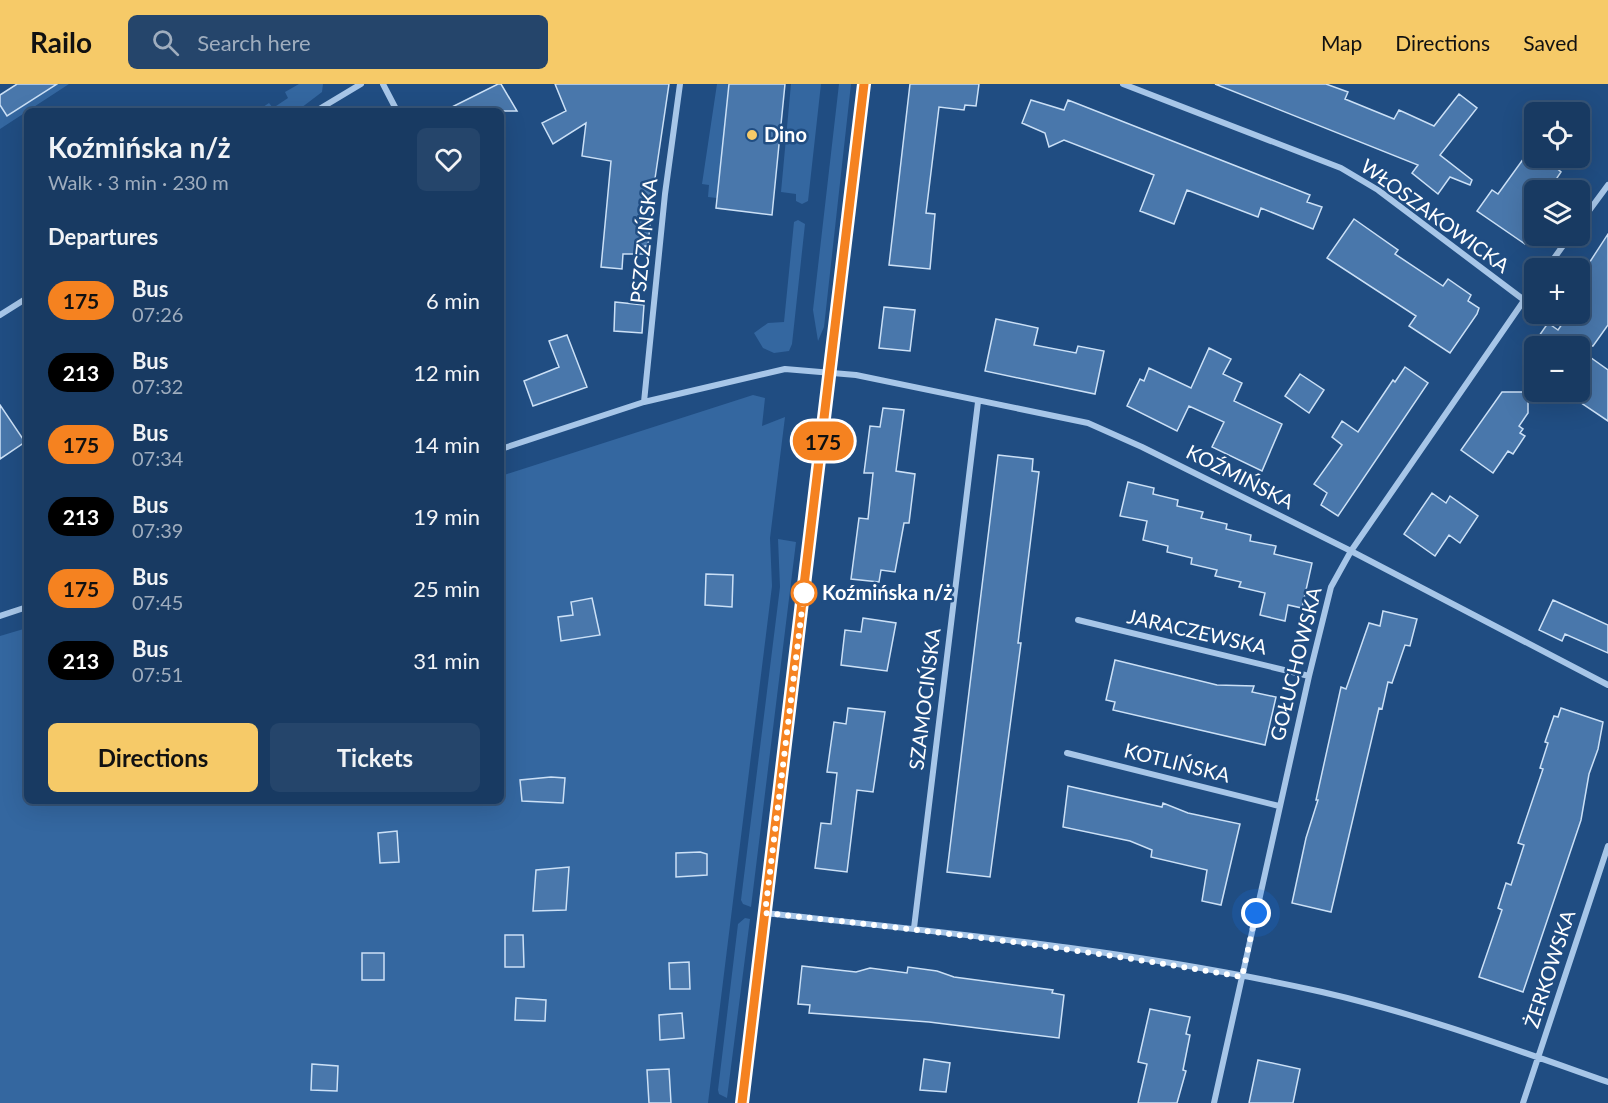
<!DOCTYPE html>
<html lang="en">
<head>
<meta charset="utf-8">
<style>
	:root { --surface:#183a62; --page:#25456b; --text:#f1f3f6; --muted:#9fadbe; --line:#365477; --accent:#f6ca68 }
	body { margin:0; font-family:Lato,sans-serif; background:var(--page); color:var(--text); height:100vh; display:flex; flex-direction:column; font-size:22px; white-space:nowrap }
	* { box-sizing:border-box; margin:0 }
	p { font-size:20px; color:var(--muted) }
	.icon { flex:none; width:33px; height:33px; fill:none; stroke:currentColor; stroke-width:2; stroke-linecap:round; stroke-linejoin:round }
	.map { position:relative; flex:1; overflow:hidden }
	.panel { position:absolute; left:24px; top:24px; width:480px; height:696px; display:flex; flex-direction:column; background:var(--surface); border-radius:9px; box-shadow:0 6px 24px #0002,0 0 0 2px var(--line) }
	.panel>* { flex:none }
	.badge { padding:0 12px; border-radius:20px; font-size:21px; line-height:39px }
	.fabs { position:absolute; left:1524px; top:18px; display:grid; gap:12px }
	.fabs a { display:grid; place-items:center; width:66px; height:66px; border-radius:9px; background:var(--surface); box-shadow:0 6px 24px #0002,0 0 0 2px var(--line); font-size:30px }
	.you { position:absolute; width:30px; height:30px; margin:-15px; border:4px solid #fff; border-radius:50%; background:#1a73e8; box-shadow:0 0 0 9px #1a73e833 }
	.map>.badge { position:absolute; translate:-50% -50%; box-shadow:0 0 0 3px #fff }
	h2 { padding:0 24px; font-size:22px; line-height:54px }
	.round { display:grid; place-items:center; flex:none; width:63px; height:63px; border-radius:9px; background:var(--page) }
	.head { display:flex; align-items:center; justify-content:space-between; height:102px; padding:0 24px }
	h1 { font-size:28px; font-weight:700; line-height:45px }
	.button { display:flex; gap:12px; margin-top:auto; padding:12px 24px }
	.button a { flex:1; height:69px; border-radius:9px; background:var(--accent); color:#111; font-size:24px; font-weight:700; line-height:69px; text-align:center }
	.button a+a { background:var(--page); color:var(--text) }
	ul { padding:0; list-style:none }
	li { display:flex; align-items:center; gap:18px; height:72px; padding:0 24px }
	li div { flex:1 }
	li b { display:block; font-size:22px }
	li em { font-style:normal }
	li .badge { min-width:66px; font-weight:700; text-align:center }
	header { display:flex; align-items:center; gap:36px; box-sizing:border-box; height:84px; padding:0 30px; background:var(--accent); color:#111 }
	header strong { font-size:28px }
	nav { display:flex; gap:33px; margin-inline-start:auto; font-size:21px }
	.search { width:420px; height:54px; background:var(--page); display:flex; align-items:center; gap:15px; box-sizing:border-box; padding:0 21px; border-radius:9px; color:var(--muted); font-size:22px }
	.map>svg:first-child { display:block }
	.green { fill:#3467a0 }
	.building { fill:#4977ab; stroke:#cbe0f6; stroke-width:1.5 }
	.lines { fill:none; stroke-linecap:round; stroke-linejoin:round }
	.minor { stroke:#a7c6e8; stroke-width:6 }
	.tertiary { stroke:#a7c6e8; stroke-width:10 }
	.line-casing { stroke:#fff; stroke-width:14 }
	.line { stroke:#f58220; stroke-width:9 }
	.walk { stroke:#fff; stroke-width:6; stroke-dasharray:0 10.8 }
	.poi-dot { fill:#f6ca68; stroke:#204d82; stroke-width:2 }
	.stop-dot { fill:#fff; stroke:#f58220; stroke-width:3 }
	.labels { text-anchor:middle; stroke-width:5; stroke-linejoin:round; paint-order:stroke }
	.poi-label { font-size:20px; font-weight:bold; fill:#fff; stroke:#204d82; text-anchor:start }
	.street-label { font-size:20px; fill:#fff; stroke:#204d82 }
	.stop-label { font-size:20px; font-weight:bold; fill:#fff; stroke:#204d82; text-anchor:start }
</style>
</head>
<body>
<header>
<strong>Railo</strong>
<div class="search"><svg class="icon" aria-label="search" viewBox="0 0 24 24"><circle cx="10" cy="10" r="6"/><path d="M15 15l6 6"/></svg>Search here</div>
<nav><a>Map</a><a>Directions</a><a>Saved</a></nav>
</header>
<div class="map">
<svg width="1608" height="1019" viewBox="0 0 1608 1019">
	<rect width="100%" height="100%" fill="#204d82"/>
	<path class="green" d="M49 0H69L0 45V21L8 32 51 4Z
		M299 0H323L322 8 297 27H257L269 19 273 24 288 14 285 8Z
		M717 0H729L717 114 708 113 709 101 702 100Z
		M791 0H821L808 117 802 120 796 117V110L781 108Z
		M839 0H851L824 243 818 257 813 226Z
		M798 136 805 140 792 260 789 267 774 269 763 264 754 249 768 239 784 238 794 138Z
		M753 311 765 314 762 342 785 333 770 454 772 502 708 1019H0V552L27 544V717H501V392Z
		M778 455 796 458 751 823 743 820 741 816 780 503Z
		M745 834 750 835 727 1014 719 1010 718 1006 738 840Z"/>
	<path class="building" d="M17 0H57L7 32 0 21V11Z
		M498 0H501L517 27H444Z
		M555 0H669L653 108 648 162H645L644 170H623L622 185 601 183 611 77 582 72 586 39 553 60 542 39 566 27Z
		M729 0H785L772 131 716 124Z
		M910 0H979L976 22 965 21 964 26 939 23 926 129 935 130 930 185 889 181Z
		M1215 0H1326L1348 8 1345 15 1394 35 1399 26 1434 42 1459 10 1477 24 1440 71 1472 96 1470 101 1450 93 1438 110 1412 89 1418 81Z
		M1031 16 1064 26 1068 16 1310 111 1307 118 1322 123 1313 145 1261 124 1258 133 1187 106 1174 140 1140 127 1154 91 1064 56 1049 63 1045 49 1022 39Z
		M1524 74H1561L1554 82 1561 88 1549 106H1534V147L1525 160 1477 127 1492 106 1498 110Z
		M1354 135 1398 166 1395 170 1443 202 1448 195 1471 211 1468 217 1479 224 1477 230 1450 269 1409 242 1416 232 1327 174Z
		M1608 150V241L1593 262H1532L1548 239 1558 246 1569 230H1580V193Z
		M615 218 644 221 642 249 614 247Z
		M884 223 915 226 910 267 879 264Z
		M996 235 1038 244 1034 261 1076 269 1078 262 1104 267 1095 310 985 287Z
		M567 251 587 303 533 322 524 297 559 283 549 257Z
		M1209 264 1231 275 1223 290 1242 299 1234 317 1282 340 1262 387 1212 363 1224 338 1189 322 1177 347 1127 322 1140 295 1144 297 1149 284 1191 304Z
		M1580 266 1608 286V337L1565 308H1580Z
		M1405 283 1428 299 1338 432 1321 421 1327 409 1314 400 1342 361 1332 353 1342 337 1358 348 1393 296 1395 298Z
		M1300 290 1324 306 1309 329 1285 312Z
		M1502 308H1528V329L1519 342 1523 345 1520 349 1525 352 1513 370 1508 367 1493 389 1461 366Z
		M0 321 25 358 0 375Z
		M883 324 904 326 896 387 915 390 909 439H904L895 488 881 486 879 498 851 495 859 434 868 435 873 389H864L870 342 880 343Z
		M998 371 1033 375 1032 387 1039 388 1018 559H1021L1016 597 990 793 947 788Z
		M1128 398 1154 404 1153 410 1178 416 1177 422 1203 428 1201 434 1227 440 1226 445 1251 451 1250 457 1276 462 1274 470 1312 479 1302 524 1288 521 1285 537 1260 531 1265 509 1239 503 1241 498 1215 492 1217 486 1191 480 1192 474 1167 468 1168 462 1143 456 1147 437 1120 432Z
		M1432 409 1446 419 1450 412 1478 432 1460 459 1449 451 1435 472 1404 450Z
		M706 490 733 491 732 523 705 521Z
		M592 514 600 551 561 557 558 533 573 531 571 518Z
		M1553 516 1608 541V569L1565 550 1562 557 1539 546Z
		M1383 527 1417 535 1410 562 1405 561 1392 599 1388 598 1382 625 1379 624 1331 828 1292 819 1306 754 1318 716H1316L1341 603 1346 605 1369 539 1380 542Z
		M863 534 896 539 887 587 841 581 845 546 861 548Z
		M1115 576 1217 601 1254 602 1252 608 1276 613 1265 661 1113 626 1115 618 1106 616Z
		M848 624 885 628 873 708 857 706 847 788 815 784 821 739 831 740 837 689 827 688 834 638 846 640Z
		M1561 624 1603 638 1598 665 1589 690 1581 736 1523 908 1479 893 1502 826 1498 824 1506 799 1511 801 1524 761 1518 759 1543 685 1540 684 1548 659 1545 658 1554 632 1558 633Z
		M551 693 565 694 563 719 522 717 520 696Z
		M1068 702 1162 723 1163 719 1188 729 1240 740 1221 821 1202 817 1207 786 1151 773 1152 766 1130 757 1063 743Z
		M397 747 399 778 380 779 378 749Z
		M700 768 707 770V791L676 793V769Z
		M569 783 566 826 533 827 536 786Z
		M505 851H523L524 883H505Z
		M362 869H384V896H362Z
		M689 878 690 905H670L669 879Z
		M802 882 856 888 870 884 907 889 908 883 937 887 954 893 1053 906 1052 909 1064 911 1059 954 929 938 809 929 810 921 798 920Z
		M516 914 546 916 545 937 515 936Z
		M1150 925 1190 933 1186 950 1190 951 1183 986 1186 987 1177 1019H1138L1147 980 1138 978Z
		M682 929 684 954 660 956 659 931Z
		M924 975 950 979 946 1008 920 1006Z
		M1258 976 1300 985 1293 1019H1249Z
		M312 980 338 982 337 1007 311 1006Z
		M669 985 671 1019H649L647 986Z"/>
	<g class="lines">
		<path class="minor" d="M383 0 397 27
			M1123 0 1341 84 1378 106 1524 216
			M316 27 361 0
			M1580 139 1608 101
			M1547 184 1570 152
			M0 231 27 214
			M644 318 665 110 680 0
			M501 365 644 318 785 285 856 291 1088 339 1142 363 1351 467 1608 601
			M0 532 27 523
			M1078 536 1309 592
			M1067 669 1279 722
			M765 829C951 849 1139 867 1322 908 1419 930 1514 965 1608 998
			M914 844 978 318
			M1214 1019 1309 592 1331 503 1351 467 1534 202
			M1523 1019 1608 762"/>
		<path class="tertiary" d="M742 1019 864 0"/>
	</g>
	<g class="lines">
		<g class="line-casing">
			<path id="line" d="M742 1019 864 0"/>
		</g>
		<use href="#line" class="line"/>
		<path class="walk" d="M804 509 765 829C925 846 1083 865 1242 893L1256 829"/>
	</g>
	<circle class="poi-dot" cx="752" cy="51" r="6"/>
	<circle class="stop-dot" cx="804" cy="509" r="12"/>
	<g class="labels">
		<g class="poi-label">
			<text x="764" y="58">Dino</text>
		</g>
		<g class="street-label">
			<text transform="translate(1435 132) rotate(36)" y="7">WŁOSZAKOWICKA</text>
			<text transform="translate(644 157) rotate(-84)" y="7">PSZCZYŃSKA</text>
			<text transform="translate(1240 393) rotate(27)" y="7">KOŹMIŃSKA</text>
			<text transform="translate(1197 548) rotate(13)" y="7">JARACZEWSKA</text>
			<text transform="translate(1296 580) rotate(-76)" y="7">GOŁUCHOWSKA</text>
			<text transform="translate(925 615) rotate(-83)" y="7">SZAMOCIŃSKA</text>
			<text transform="translate(1177 679) rotate(14)" y="7">KOTLIŃSKA</text>
			<text transform="translate(1550 885) rotate(-72)" y="7">ŻERKOWSKA</text>
		</g>
		<g class="stop-label">
			<text x="822" y="516">Koźmińska n/ż</text>
		</g>
	</g>
</svg>
<div class="fabs">
<a><svg class="icon" aria-label="locate" viewBox="0 0 24 24"><circle cx="12" cy="12" r="6"/><path d="M12 2v4M12 18v4M2 12h4M18 12h4"/></svg></a>
<a><svg class="icon" aria-label="layers" viewBox="0 0 24 24"><path d="M12 4l9 5-9 5-9-5zM3 14l9 5 9-5"/></svg></a>
<a>+</a>
<a>−</a>
</div>
<div class="you" style="left:1256px;top:829px"></div>
<b class="badge" style="left:823px;top:357px;background:#f58220;color:#111">175</b>
<section class="panel">
<div class="head"><div><h1>Koźmińska n/ż</h1><p>Walk · 3 min · 230 m</p></div><a class="round"><svg class="icon" aria-label="heart" viewBox="0 0 24 24"><path d="M12 20l-8-8c-3-5 5-10 8-4 3-6 11-1 8 4z"/></svg></a></div>
<h2>Departures</h2>
<ul>
<li><span class="badge" style="background:#f58220;color:#111">175</span><div><b>Bus</b><p>07:26</p></div><em>6 min</em></li>
<li><span class="badge" style="background:#000;color:#fff">213</span><div><b>Bus</b><p>07:32</p></div><em>12 min</em></li>
<li><span class="badge" style="background:#f58220;color:#111">175</span><div><b>Bus</b><p>07:34</p></div><em>14 min</em></li>
<li><span class="badge" style="background:#000;color:#fff">213</span><div><b>Bus</b><p>07:39</p></div><em>19 min</em></li>
<li><span class="badge" style="background:#f58220;color:#111">175</span><div><b>Bus</b><p>07:45</p></div><em>25 min</em></li>
<li><span class="badge" style="background:#000;color:#fff">213</span><div><b>Bus</b><p>07:51</p></div><em>31 min</em></li>
</ul>
<div class="button"><a>Directions</a><a>Tickets</a></div>
</section>
</div>
</body>
</html>
